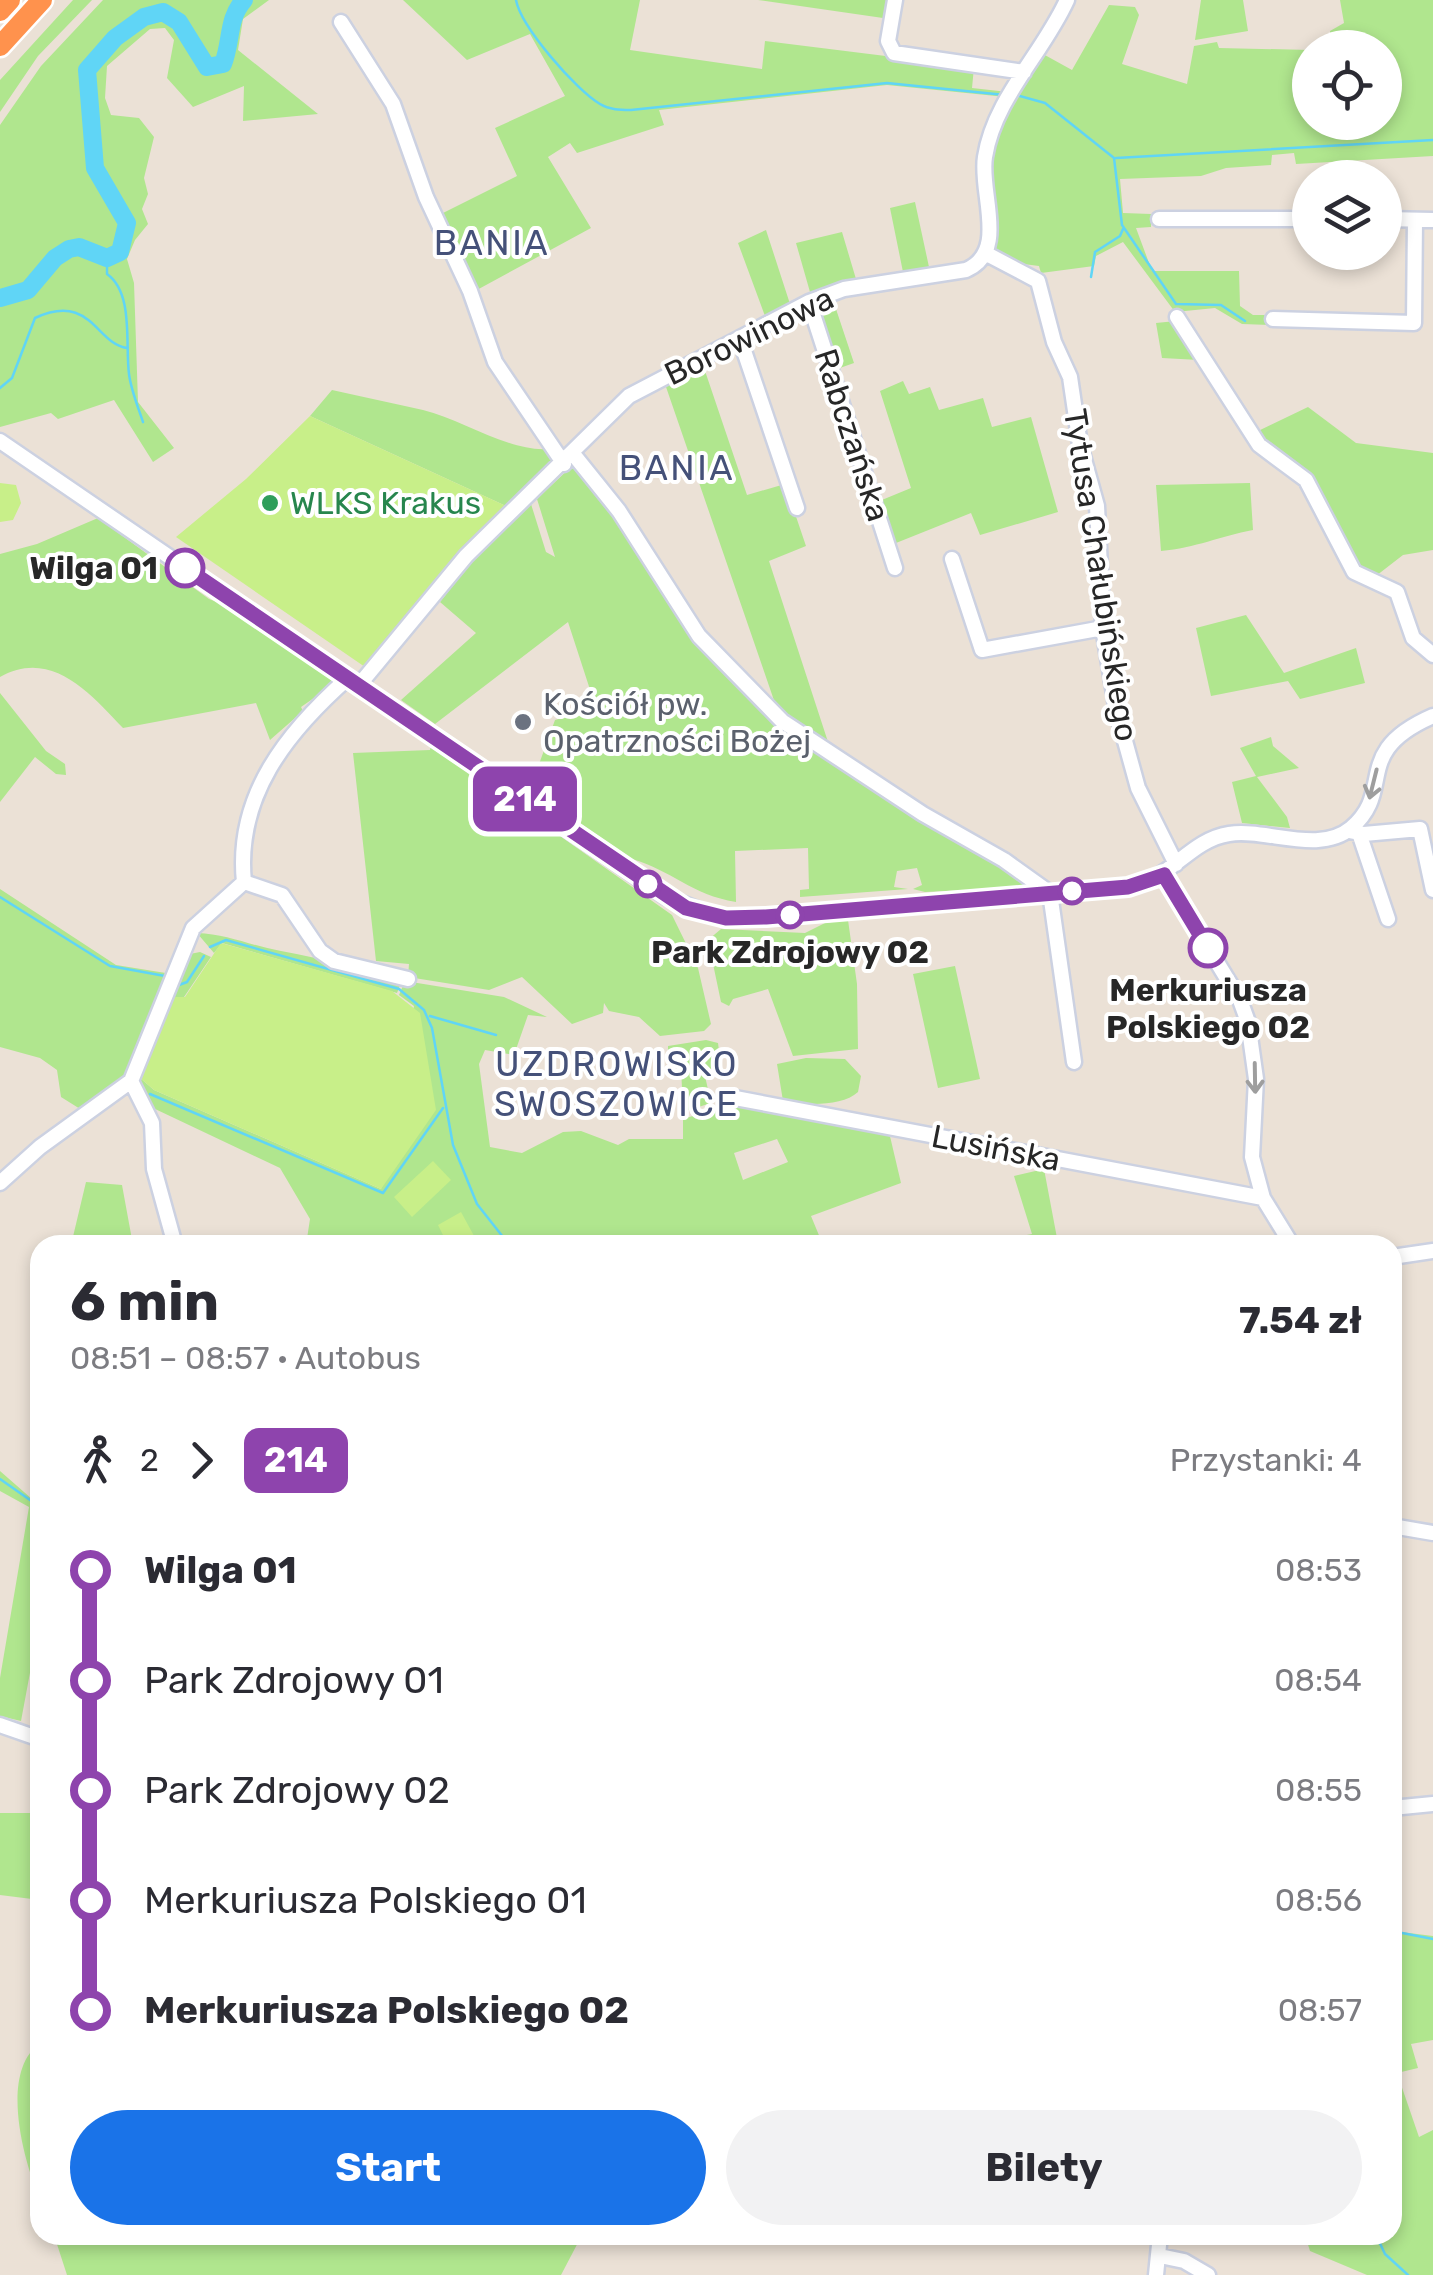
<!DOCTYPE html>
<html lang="pl">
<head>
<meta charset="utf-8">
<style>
	:root { --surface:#fff; --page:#f2f2f3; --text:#2b2b33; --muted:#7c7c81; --accent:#1a73e8 }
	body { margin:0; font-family:Rubik,sans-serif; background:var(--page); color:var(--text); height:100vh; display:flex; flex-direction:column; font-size:38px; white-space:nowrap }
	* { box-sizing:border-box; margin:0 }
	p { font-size:32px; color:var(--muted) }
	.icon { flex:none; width:55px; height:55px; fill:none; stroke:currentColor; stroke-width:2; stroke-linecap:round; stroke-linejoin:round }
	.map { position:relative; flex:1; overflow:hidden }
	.details { position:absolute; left:30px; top:1235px; width:1372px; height:1010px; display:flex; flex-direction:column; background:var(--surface); border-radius:30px; box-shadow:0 5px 15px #0003 }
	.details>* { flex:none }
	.badge { padding:0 20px; border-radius:15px; font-size:35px; line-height:65px }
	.controls { position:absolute; left:1292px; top:30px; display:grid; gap:20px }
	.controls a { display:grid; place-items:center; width:110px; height:110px; border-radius:50%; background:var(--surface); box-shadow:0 5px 15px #0003; font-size:50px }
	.map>.badge { position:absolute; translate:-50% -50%; box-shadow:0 0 0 5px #fff }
	.legs { display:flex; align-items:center; gap:15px; height:110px; padding:0 40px; font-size:32px }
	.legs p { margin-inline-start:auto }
	.head { display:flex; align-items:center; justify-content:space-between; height:170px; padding:0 40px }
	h1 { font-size:55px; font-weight:700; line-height:75px }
	.primary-button { display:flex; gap:20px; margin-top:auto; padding:20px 40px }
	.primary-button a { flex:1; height:115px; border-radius:60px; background:var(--accent); color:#fff; font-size:40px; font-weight:700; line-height:115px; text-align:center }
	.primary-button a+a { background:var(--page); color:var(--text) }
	ul { padding:0 40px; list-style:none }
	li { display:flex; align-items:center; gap:35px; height:110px; font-size:38px }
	li i { display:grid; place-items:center; width:15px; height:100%; margin:0 12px; background:currentColor }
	li i::after { content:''; width:25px; height:25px; margin:-12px; border:8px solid; border-radius:50%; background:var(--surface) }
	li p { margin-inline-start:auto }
	li:first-child i { background:linear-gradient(#0000 50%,currentColor 0) }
	li:last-child i { background:linear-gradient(currentColor 50%,#0000 0) }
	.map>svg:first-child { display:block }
	.green { fill:#b0e68e; fill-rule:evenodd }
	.pitch { fill:#c8ef89 }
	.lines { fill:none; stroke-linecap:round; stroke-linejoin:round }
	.stream { stroke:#60d5f6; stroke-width:2.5 }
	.river { stroke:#60d5f6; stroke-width:18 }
	.minor-casing { stroke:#ccd1e1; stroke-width:19 }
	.highway-casing { stroke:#fff; stroke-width:25 }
	.minor { stroke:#fff; stroke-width:14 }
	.highway { stroke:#ff924d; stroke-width:20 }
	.oneway { stroke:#9e9e9e }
	.line-1-casing { stroke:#fff; stroke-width:22 }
	.line-1 { stroke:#8e44ad; stroke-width:15 }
	.leisure-dot { fill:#2e9e5b; stroke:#fff; stroke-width:4 }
	.stop-1-dot { fill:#fff; stroke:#8e44ad; stroke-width:5 }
	.worship-dot { fill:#6b7280; stroke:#fff; stroke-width:4 }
	.labels { text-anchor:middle; stroke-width:8; stroke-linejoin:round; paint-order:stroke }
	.street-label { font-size:32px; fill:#272727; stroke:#fff }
	.leisure-label { font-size:32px; fill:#27864d; stroke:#fff; text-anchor:start }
	.stop-label { font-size:32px; font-weight:bold; fill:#272727; stroke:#fff }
	.worship-label { font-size:32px; fill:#5b616d; stroke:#fff; text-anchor:start }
	.neighbourhood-label { font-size:35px; letter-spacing:2.5px; fill:#455179; stroke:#fff }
</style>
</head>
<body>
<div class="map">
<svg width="1433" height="2275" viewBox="0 0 1433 2275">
	<rect width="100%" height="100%" fill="#ebe1d6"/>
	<path class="green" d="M73 0H92L38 56 0 112V80Z
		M103 0H269L243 19 238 50 318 114 243 121 244 86 193 107 167 78 174 40 165 28 150 29 107 66 105 98 111 115 139 118 154 137 144 178 148 194 142 209 148 224 135 240 127 259 134 283 138 402 174 448 153 462 114 400 58 419 51 413 0 427V125L41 66Z
		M403 0H640L630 50 762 69 765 41 974 67 972 88 1008 92 1006 97 887 85 659 110 664 125 577 153 570 143 548 157 591 228 475 291 439 215 517 176 495 128 565 96 530 34 467 60Z
		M758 0H889L883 18Z
		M1201 0H1243L1248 31 1195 40Z
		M1340 0H1433V156L1296 164 1294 153 1272 155 1271 165 1226 168 1201 176 1120 179 1123 213 1151 214V227L1136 228 1152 271H1239L1240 306 1253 315H1270V325L1242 324 1215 308 1175 312 1123 242 1096 256 1094 266 1041 273 1039 266 1016 263 993 250 989 157 1014 99 1043 54 1072 70 1109 5 1135 7 1139 15 1122 64 1187 84 1194 46 1217 42 1219 48 1310 50V122H1385V48L1330 47V31L1344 23Z
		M915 202 929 267 903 272 890 208Z
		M766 230 790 304 765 316 738 243Z
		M842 232 856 279 810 292 796 243Z
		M833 300 854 363 837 369 816 304Z
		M1176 321 1199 360 1162 358 1156 323Z
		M703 365 747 495 785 484 806 546 769 561 829 745 778 712 665 384Z
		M903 381 909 394 930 387 939 410 983 398 992 427 1031 417 1058 512 980 535 971 513 891 545 877 502 911 488 880 391Z
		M332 390C362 397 393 403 423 410 463 420 510 452 548 449L556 463 506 506 310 416Z
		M1308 407 1356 443 1433 453V550L1403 555 1372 579 1356 570 1310 478 1254 433Z
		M574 464 640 546 696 642 782 724 1006 864 1033 887 925 892 913 889 922 885 917 868 897 871 894 887 908 889 800 897V890L809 889 808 848 735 851 736 902C692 895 671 870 632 859L530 789 555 720 596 708 568 622 435 724 401 700 476 633 440 602 481 550 531 504 546 552 555 557 537 499Z
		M1250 483 1253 530C1220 536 1196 548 1161 551L1156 485Z
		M98 518 209 599 241 611 330 673 334 684 301 707 303 711 270 740 256 703 123 728C90 693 51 648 0 677V554L37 544Z
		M1246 615 1284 673 1356 648 1365 683 1300 699 1288 681 1211 696 1196 628Z
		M0 693 46 751 65 764 66 775 56 774 35 757 0 802Z
		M1271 737 1273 746 1299 768 1257 777 1287 817 1290 828 1242 823 1232 782 1256 776 1240 748Z
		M431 745 672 915 698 968 711 1024 704 1031 660 1036 639 1017 609 1011 604 1003 603 1013 572 1024 522 977 489 990 408 977 409 964 376 961 353 753 430 750Z
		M0 889 116 965 172 974 129 1078 85 1112 61 1097 57 1070 40 1058 0 1047Z
		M848 920 857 984 858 1049 793 1056 768 989 733 999 729 1006 721 1002 708 940 721 929 805 933 825 923Z
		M197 933C227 934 252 946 281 951 323 959 361 968 402 980L397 993 222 943 214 953Z
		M200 952 211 957 184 997H170L190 954Z
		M955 966 980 1079 938 1088 913 974Z
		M405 981 504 997 547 1017 528 1015 514 1055 485 1050 479 1064 490 1147 522 1153 563 1132 581 1131 618 1145 629 1139H683V1119L731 1104 889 1132 901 1183 811 1216 823 1245H306L310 1219 280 1168 153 1108 137 1082 139 1077 154 1090 381 1189 414 1006 399 995ZM777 1139 788 1162 743 1180 734 1153Z
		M706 1040 718 1043 720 1059 705 1076 711 1103 683 1112 681 1066 668 1065V1046Z
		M806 1058 845 1059 861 1076 858 1092C842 1107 804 1105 783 1101L777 1064Z
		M1044 1169 1057 1238 1035 1241V1245H974L1032 1234 1014 1176Z
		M86 1182 122 1185 133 1245H71Z
		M0 1471 40 1506V1619L21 1721 0 1716V1678L29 1507 0 1491Z
		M0 1813H40V1900L0 1895Z
		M1393 1931 1433 1936V2040L1411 2044 1418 2068 1397 2073 1419 2137 1433 2130V2275H1367L1310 2251 1305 2235H1392Z
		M40 2043V2200C22 2156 0 2072 40 2043Z
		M54 2235H582L561 2275H67Z"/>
	<path class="pitch" d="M310 416 506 506 456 557 365 667 176 537 246 479Z
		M0 483 16 485 21 503 13 520 0 522Z
		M221 943 392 991 420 1013 436 1110 381 1189 154 1090 139 1077 170 997H185Z
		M433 1161 451 1180 412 1217 394 1197Z
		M461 1212 479 1245H448L438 1225Z"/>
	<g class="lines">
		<path class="stream" d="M516 0C521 27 576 90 600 104 610 110 620 110 631 110L887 83 1005 95
			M1016 95 1045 103 1114 158 1122 225 1176 304 1221 305 1245 321
			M1116 158 1433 140
			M107 258V274C134 293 125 344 129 374 131 390 138 407 143 422
			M1091 277 1095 252 1120 236 1123 229
			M0 388 12 378 35 318C91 292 96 344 127 348
			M0 897 110 966 165 976
			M210 947 226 940 399 989 424 1010 432 1028 453 1145 477 1204 503 1237
			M179 985 187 982 204 956
			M430 1016 496 1035
			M150 1094 383 1193 443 1108
			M0 1479 40 1507
			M1392 1931 1433 1939
			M1376 2235 1385 2254 1408 2275"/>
		<path class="river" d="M0 298 28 290 55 258 69 249 79 247 107 258 120 252 127 223 95 168 87 70 115 38 144 17 163 12 179 22 207 67 223 64C232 41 227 19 244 0"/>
		<g class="minor-casing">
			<path id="minor" d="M895 0 888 41 894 53 1024 72
				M341 22 393 104 426 197 470 291 495 362 564 464
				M1159 219H1310
				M1385 219 1433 220
				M985 253 1038 281 1054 342 1070 377 1080 445 1097 506 1103 628 1117 712 1138 788 1176 864
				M809 302 895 568
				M1177 317 1259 445 1306 480 1354 572 1397 592 1413 638 1433 655
				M1273 319 1414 323 1415 220
				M740 339 797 508
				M0 441 666 897 718 917H766L1128 887C1169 882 1189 840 1229 834 1266 828 1319 855 1351 828 1396 790 1350 752 1433 716
				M574 455 619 511 699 636 782 721 923 814 1004 860 1050 893 1074 1062
				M952 559 982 650 1103 628
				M359 685 466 556 629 396 809 302 844 289 966 270C1009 252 979 192 985 157 994 99 1043 53 1067 0
				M1349 831 1364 834 1420 829 1433 890
				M1359 833 1388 919
				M1164 875 1240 1000 1248 1022 1256 1079 1252 1157 1263 1198 1292 1245
				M244 882 282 895 320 951 334 961 408 979
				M730 1097 1263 1198
				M0 1183 40 1147 131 1081
				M175 1245 154 1169 152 1123 131 1081 193 928 244 882C235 796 287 732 348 678
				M1392 1257 1433 1251
				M1392 1526 1433 1533
				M0 1725 40 1739
				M1392 1808 1433 1804
				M1160 2256 1184 2261 1208 2275
				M1156 2275 1160 2235"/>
		</g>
		<g class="highway-casing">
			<path id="highway" d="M0 11 10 0
				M0 46 42 0"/>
		</g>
		<use href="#minor" class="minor"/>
		<use href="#highway" class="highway"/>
	</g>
	<defs><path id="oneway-shaft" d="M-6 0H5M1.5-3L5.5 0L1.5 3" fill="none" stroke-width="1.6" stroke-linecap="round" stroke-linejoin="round" transform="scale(2.5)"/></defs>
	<g class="oneway">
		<use href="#oneway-shaft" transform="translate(1373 784) rotate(104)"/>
		<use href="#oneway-shaft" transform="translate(1255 1078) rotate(89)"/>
	</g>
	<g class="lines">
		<g class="line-1-casing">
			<path id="line-1" d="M185 568 686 908 726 918 766 917 1128 887 1164 875 1208 948"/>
		</g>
		<use href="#line-1" class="line-1"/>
	</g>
	<circle class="leisure-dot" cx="270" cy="503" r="10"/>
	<g class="stop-1-dot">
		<circle cx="185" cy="568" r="18"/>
		<circle cx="648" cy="884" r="12"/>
		<circle cx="1072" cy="891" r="12"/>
		<circle cx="790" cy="915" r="12"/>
		<circle cx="1208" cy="948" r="18"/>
	</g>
	<circle class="worship-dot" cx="523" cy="722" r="10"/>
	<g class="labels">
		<g class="street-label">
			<text transform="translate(749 336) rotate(-26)" y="11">Borowinowa</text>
			<text transform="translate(852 435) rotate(72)" y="11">Rabczańska</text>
			<text transform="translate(1101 575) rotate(81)" y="11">Tytusa Chałubińskiego</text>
			<text transform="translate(996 1148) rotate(11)" y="11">Lusińska</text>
		</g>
		<g class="leisure-label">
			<text x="290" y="514">WLKS Krakus</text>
		</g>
		<g class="stop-label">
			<text x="158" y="579" text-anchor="end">Wilga 01</text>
			<text x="790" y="963">Park Zdrojowy 02</text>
			<text x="1208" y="1001">Merkuriusza<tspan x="1208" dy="37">Polskiego 02</tspan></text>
		</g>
		<g class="worship-label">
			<text x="543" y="715">Kościół pw.<tspan x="543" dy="37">Opatrzności Bożej</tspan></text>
		</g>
		<g class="neighbourhood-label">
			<text x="492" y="255">BANIA</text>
			<text x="677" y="480">BANIA</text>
			<text x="617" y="1076">UZDROWISKO<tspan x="617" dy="40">SWOSZOWICE</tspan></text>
		</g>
	</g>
</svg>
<div class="controls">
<a><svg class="icon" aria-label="locate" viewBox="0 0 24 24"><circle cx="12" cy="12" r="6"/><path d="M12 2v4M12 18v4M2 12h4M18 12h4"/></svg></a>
<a><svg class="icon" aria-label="layers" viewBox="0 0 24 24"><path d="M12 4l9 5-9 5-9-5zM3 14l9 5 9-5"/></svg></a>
</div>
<b class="badge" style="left:525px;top:799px;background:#8e44ad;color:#fff">214</b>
<section class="details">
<div class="head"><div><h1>6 min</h1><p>08:51 – 08:57 · Autobus</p></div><b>7.54 zł</b></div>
<div class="legs"><svg class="icon" aria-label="walk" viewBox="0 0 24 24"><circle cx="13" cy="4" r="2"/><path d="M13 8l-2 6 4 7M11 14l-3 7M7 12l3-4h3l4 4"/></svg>2<svg class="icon" aria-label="forward" viewBox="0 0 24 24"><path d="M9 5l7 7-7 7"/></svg><b class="badge" style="background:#8e44ad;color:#fff">214</b><p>Przystanki: 4</p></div>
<ul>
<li><i style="color:#8e44ad"></i><b>Wilga 01</b><p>08:53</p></li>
<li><i style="color:#8e44ad"></i><span>Park Zdrojowy 01</span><p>08:54</p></li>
<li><i style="color:#8e44ad"></i><span>Park Zdrojowy 02</span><p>08:55</p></li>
<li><i style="color:#8e44ad"></i><span>Merkuriusza Polskiego 01</span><p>08:56</p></li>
<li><i style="color:#8e44ad"></i><b>Merkuriusza Polskiego 02</b><p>08:57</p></li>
</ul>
<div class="primary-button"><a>Start</a><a>Bilety</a></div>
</section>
</div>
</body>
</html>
